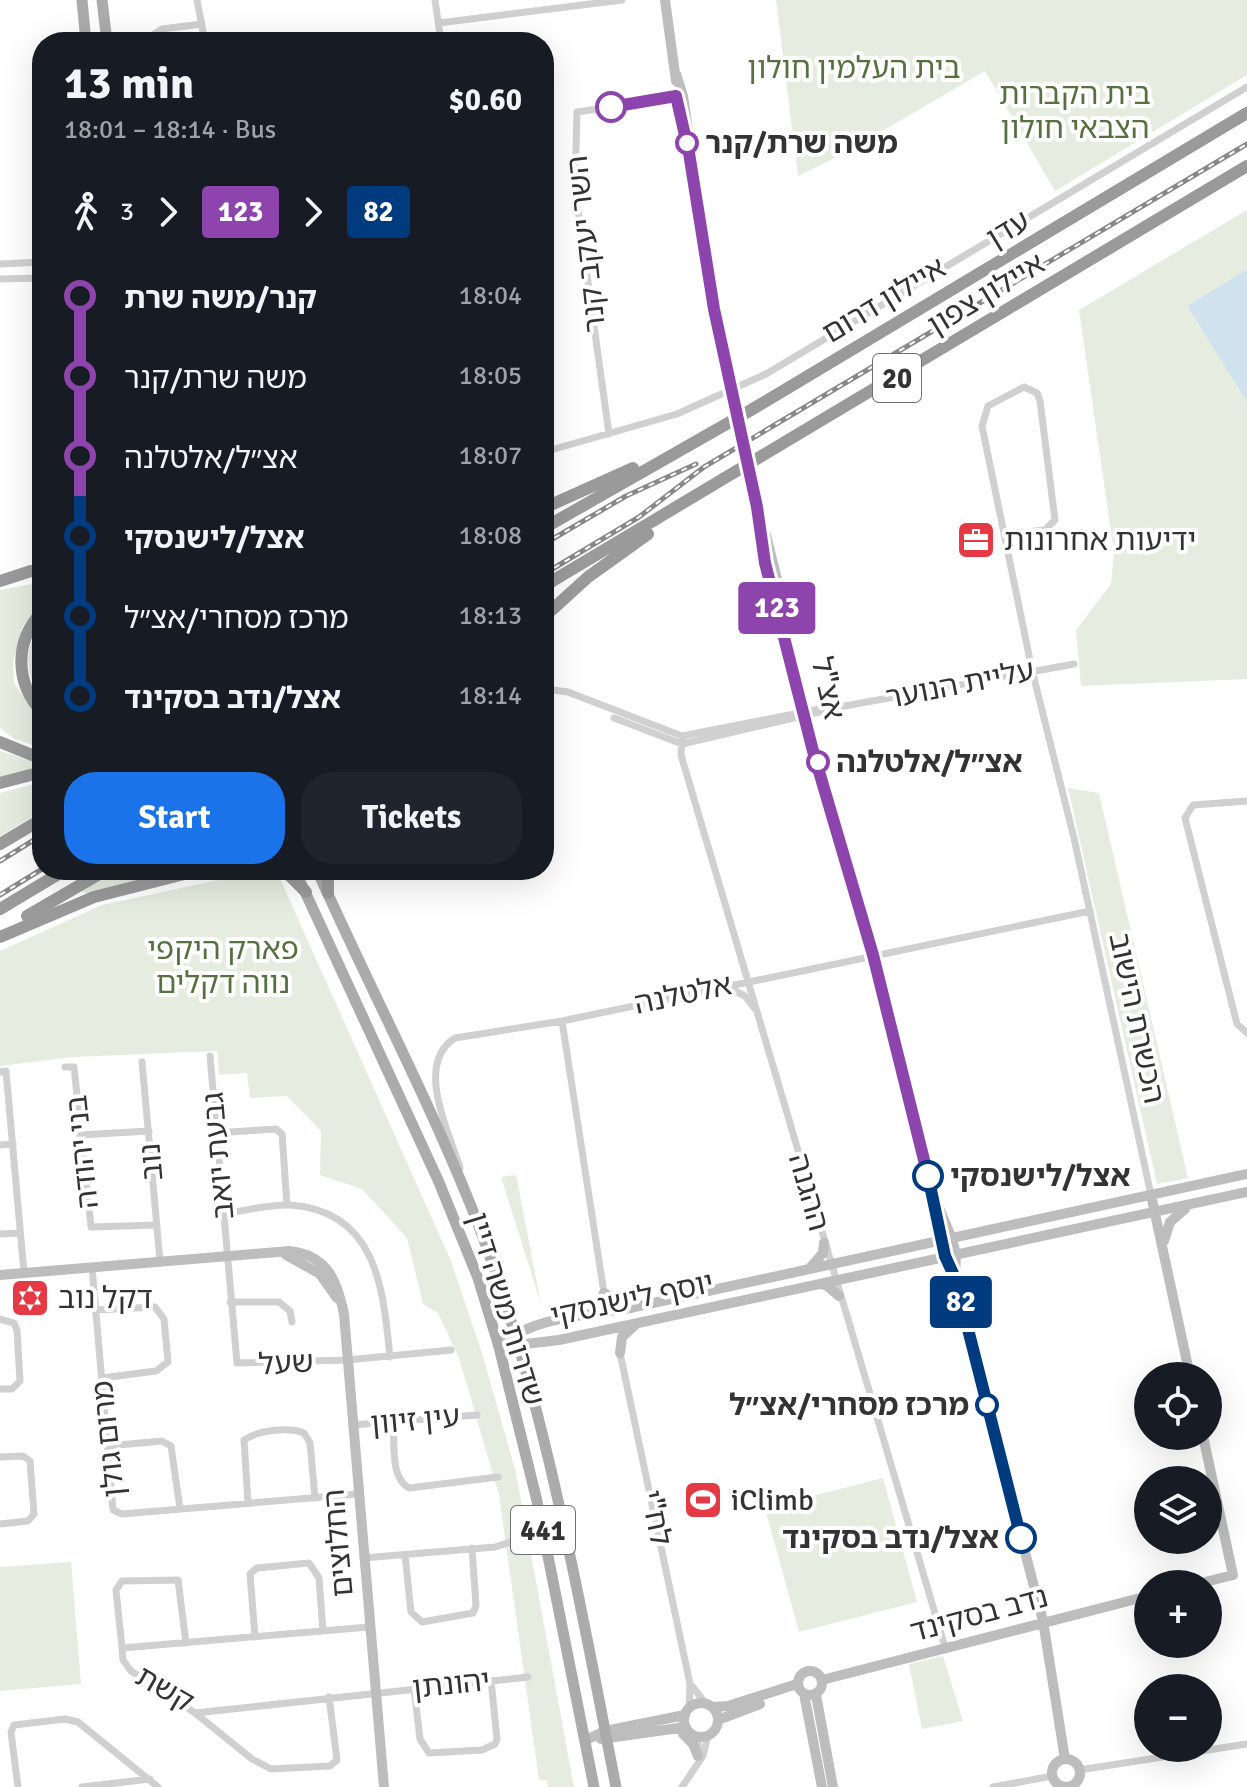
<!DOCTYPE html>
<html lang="en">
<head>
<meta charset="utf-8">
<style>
	:root { --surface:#171b24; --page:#20242c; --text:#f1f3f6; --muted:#9ea1a6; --accent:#1a73e8 }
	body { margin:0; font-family:Signika,"Noto Sans Hebrew",sans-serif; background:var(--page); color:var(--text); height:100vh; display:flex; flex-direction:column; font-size:30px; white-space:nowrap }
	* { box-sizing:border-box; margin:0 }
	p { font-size:26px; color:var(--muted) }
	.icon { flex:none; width:44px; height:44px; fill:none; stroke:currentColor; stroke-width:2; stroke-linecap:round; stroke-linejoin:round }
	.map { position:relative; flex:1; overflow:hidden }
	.drawer { position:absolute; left:32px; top:32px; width:522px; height:848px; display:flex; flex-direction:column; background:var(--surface); border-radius:32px; box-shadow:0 8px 32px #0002 }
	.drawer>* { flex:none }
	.badge { padding:0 16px; border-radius:6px; font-size:28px; line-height:52px }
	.controls { position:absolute; left:1134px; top:1362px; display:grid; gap:16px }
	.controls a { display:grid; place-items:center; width:88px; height:88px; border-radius:50%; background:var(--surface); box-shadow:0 8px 32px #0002; font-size:40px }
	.map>.badge { position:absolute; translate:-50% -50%; box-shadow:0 0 0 4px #fff }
	.legs { display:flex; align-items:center; gap:12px; height:88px; padding:0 32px; font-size:26px }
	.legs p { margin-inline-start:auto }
	.head { display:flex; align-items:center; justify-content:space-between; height:136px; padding:0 32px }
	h1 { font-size:44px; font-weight:700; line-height:60px }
	.action { display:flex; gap:16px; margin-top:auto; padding:16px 32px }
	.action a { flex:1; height:92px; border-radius:32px; background:var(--accent); color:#fff; font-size:32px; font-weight:700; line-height:92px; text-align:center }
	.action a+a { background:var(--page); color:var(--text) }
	ul { padding:0 32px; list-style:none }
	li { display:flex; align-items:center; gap:28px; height:80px; font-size:30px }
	li i { display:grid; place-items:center; width:12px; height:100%; margin:0 10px; background:currentColor }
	li i::after { content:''; width:20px; height:20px; margin:-10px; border:6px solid; border-radius:50%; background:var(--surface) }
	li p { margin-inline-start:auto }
	li:first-child i { background:linear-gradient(#0000 50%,currentColor 0) }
	li:last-child i { background:linear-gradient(currentColor 50%,#0000 0) }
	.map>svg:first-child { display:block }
	.green { fill:#e6ecdf }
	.water { fill:#cfe2ee }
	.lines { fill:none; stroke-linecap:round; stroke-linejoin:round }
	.street { stroke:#d0d0d0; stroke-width:7 }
	.secondary { stroke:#bdbdbd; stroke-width:10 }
	.primary { stroke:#ababab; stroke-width:11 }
	.highway { stroke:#9a9a9a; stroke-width:12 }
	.rail-casing { stroke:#888; stroke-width:5 }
	.rail { stroke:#fff; stroke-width:2; stroke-dasharray:6; stroke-linecap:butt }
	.secondary-bridge { stroke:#bdbdbd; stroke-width:10 }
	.line-1-casing { stroke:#fff; stroke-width:18 }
	.line-2-casing { stroke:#fff; stroke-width:18 }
	.line-1 { stroke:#8e44ad; stroke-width:12 }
	.line-2 { stroke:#003b80; stroke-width:12 }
	.stop-1-dot { fill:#fff; stroke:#8e44ad; stroke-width:4 }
	.stop-2-dot { fill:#fff; stroke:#003b80; stroke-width:4 }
	.labels { text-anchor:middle; stroke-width:8; stroke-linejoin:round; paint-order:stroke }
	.shield { fill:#fff; stroke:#707070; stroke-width:2 }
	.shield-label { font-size:28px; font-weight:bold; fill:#333 }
	.park-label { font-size:30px; fill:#56703f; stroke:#fff }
	.stop-label { font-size:30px; font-weight:bold; fill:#333; stroke:#fff; text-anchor:start }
	.street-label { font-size:30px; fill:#333; stroke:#fff }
	.poi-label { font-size:30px; fill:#333; stroke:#fff; text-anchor:start }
</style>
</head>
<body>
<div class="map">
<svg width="1247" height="1787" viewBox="0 0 1247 1787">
	<rect width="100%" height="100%" fill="#fff"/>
	<path class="green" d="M776 0H1247V75L1055 191 985 71 845 153 798 176Z
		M1247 210V269L1187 306 1247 402V679L1081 686 1076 630 1111 584 1114 553 1079 310Z
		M42 582V601L22 627 13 662 14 684 42 720V748L14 739 0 728V590Z
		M42 622V699C24 675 24 645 42 622Z
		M0 751 42 764V768L0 779Z
		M42 782V811L0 836V793Z
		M1068 788 1099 793 1188 1178 1157 1184Z
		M116 870H180L86 894 82 890Z
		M264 870 278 874 451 1261 482 1353 516 1473 574 1787H548L547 1780H539L499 1495 459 1358 438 1313 423 1304 407 1238 362 1189 320 1175 321 1131 287 1096 250 1098 247 1073 219 1075 217 1051 73 1057 0 1066V951L102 905Z
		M516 1175 541 1304 501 1177Z
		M883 1478 917 1602 799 1632 765 1508Z
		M71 1562 81 1684 0 1691V1567Z
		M943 1656 963 1721 922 1729 909 1664Z"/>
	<path class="water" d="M1247 269V402L1187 306Z"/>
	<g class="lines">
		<path class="street" d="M197 0 205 42
			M435 0 441 42
			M439 23 622 0
			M143 42 162 29 202 24
			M0 264 42 262
			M0 279 42 278
			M609 434 575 189 577 112 683 96
			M544 452 677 414 766 374 1247 87
			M1005 534 1045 530 1055 520 1040 401 1037 393 1024 387 988 406 982 426 1032 670 1074 838 1151 1195
			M553 690 568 692 682 736
			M614 718 682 744
			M682 736 681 755 945 1647
			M682 736 835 706
			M682 744 845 706 1074 664
			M1247 801 1193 805 1185 818 1237 1024 1247 1033
			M727 987 745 996 754 1008
			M562 1021 604 1293
			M210 1056 237 1363 347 1360 451 1350
			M142 1062 160 1261
			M65 1067H74L91 1227 157 1225
			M0 1072 6 1071 24 1273
			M216 1133 276 1129 282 1134 287 1205
			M80 1135 149 1131
			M0 1145 13 1144
			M460 1168C449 1131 414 1064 455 1038L562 1021 1090 911
			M223 1214C244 1211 269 1204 290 1205 378 1211 383 1290 390 1357
			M0 1234 20 1233
			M92 1267 113 1510 122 1514 358 1494
			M230 1302H279L290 1311 292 1322
			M96 1310 155 1307 164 1319 168 1362 156 1371 102 1378
			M0 1319 14 1323 17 1330 20 1381 12 1389H0
			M620 1353 690 1684 689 1708
			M393 1424C395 1443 390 1478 409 1488L498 1477
			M353 1425 477 1415
			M108 1446 162 1441 171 1446 180 1509
			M0 1457 23 1456 30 1461 34 1514 28 1521 0 1524
			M248 1503 244 1440C258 1430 288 1427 304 1433L310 1443 315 1498
			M405 1555 411 1612 422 1622 473 1613 476 1606 472 1548
			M363 1558 495 1547 514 1541
			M369 1627 122 1648 123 1660 131 1671 195 1713 528 1677
			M255 1637 250 1574 257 1568 309 1563 319 1578 323 1631
			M122 1648 116 1590 122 1581 178 1580 186 1643
			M692 1686 705 1703
			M414 1688 420 1739 429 1753 482 1750 495 1744 497 1739 491 1680
			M195 1713 252 1759 271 1769 330 1766 337 1760 329 1697
			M697 1736 699 1753
			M1079 1770 1247 1744
			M18 1787 11 1732 14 1725 65 1719 78 1722 158 1787
			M82 1787 150 1779
			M682 1787 703 1756 708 1735
			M993 1787 1052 1776"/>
		<path class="secondary" d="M665 0 676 81
			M676 74 683 96 714 309
			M757 507 765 563 813 751 873 955 915 1128 934 1196 952 1239 956 1254 955 1278
			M766 535 788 624
			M1151 1195 1190 1376
			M1164 1241 1170 1222 1185 1209
			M286 1255 320 1274 337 1298
			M810 1268 823 1253 824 1243
			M952 1272 1043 1621 1065 1759
			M0 1275 289 1251C327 1255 337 1280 344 1314L384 1787
			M819 1284 826 1285 839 1296
			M595 1314 604 1293 628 1308
			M499 1347C531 1316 587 1316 630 1308L1247 1174
			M499 1347 559 1340 1247 1192
			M620 1353 622 1337 635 1325
			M1197 1584 1233 1575 1203 1436
			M798 1683a12 12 0 1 1 24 0a12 12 0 1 1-24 0Z
			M822 1680 1148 1596
			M804 1694 822 1787
			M816 1695 833 1787
			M684 1720a17 17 0 1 1 34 0a17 17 0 1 1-34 0Z
			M713 1707 728 1706 797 1684
			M718 1720 760 1704
			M683 1734 693 1744 698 1756
			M601 1739 686 1727
			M586 1740 605 1731 685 1715
			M1052 1773a14 14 0 1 1 28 0a14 14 0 1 1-28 0Z"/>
		<path class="primary" d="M82 0 86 42
			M102 0 107 42
			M295 870 438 1180 478 1278 499 1347 537 1501 594 1787
			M317 870C367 982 425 1092 471 1206 542 1384 579 1598 616 1787"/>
		<path class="highway" d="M544 508 633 468
			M544 528 751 410 1247 113
			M0 581 31 571
			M544 586 1247 166
			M42 612C14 641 15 683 42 712
			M544 617 588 577 648 534
			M0 742 42 759
			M0 783 42 772
			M0 844 42 819
			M284 870 306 892
			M328 870V893
			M0 909 65 870
			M27 916 106 870
			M0 937 94 897 200 870"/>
		<g class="rail-casing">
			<path id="rail" d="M544 544 626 496 696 464
				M544 574 639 517 704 467 1247 144
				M0 861 42 835
				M0 895 42 869"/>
		</g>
		<use href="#rail" class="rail"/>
		<path class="secondary-bridge" d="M714 309 757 507"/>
	</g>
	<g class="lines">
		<g class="line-1-casing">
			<path id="line-1" d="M611 107 676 96 689 153 714 309 757 507 765 563 813 751 873 955 928 1176"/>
		</g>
		<g class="line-2-casing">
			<path id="line-2" d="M928 1176 945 1256 955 1278 1021 1538"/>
		</g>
		<use href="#line-1" class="line-1"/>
		<use href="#line-2" class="line-2"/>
	</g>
	<defs>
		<g id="office-square" transform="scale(2)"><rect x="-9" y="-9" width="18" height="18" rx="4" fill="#e63946" stroke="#fff"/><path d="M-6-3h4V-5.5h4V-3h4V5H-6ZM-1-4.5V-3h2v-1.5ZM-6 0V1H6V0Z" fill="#fff"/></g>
		<g id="synagogue-square" transform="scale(2)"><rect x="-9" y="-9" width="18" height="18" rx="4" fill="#e63946" stroke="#fff"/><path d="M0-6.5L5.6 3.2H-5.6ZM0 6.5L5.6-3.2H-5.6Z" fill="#fff"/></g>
		<g id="stadium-square" transform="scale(2)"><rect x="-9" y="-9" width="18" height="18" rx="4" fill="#e63946" stroke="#fff"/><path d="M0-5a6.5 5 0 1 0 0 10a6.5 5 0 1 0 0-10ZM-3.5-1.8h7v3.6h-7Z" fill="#fff"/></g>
	</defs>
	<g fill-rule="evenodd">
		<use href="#office-square" x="976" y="540"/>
		<use href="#synagogue-square" x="30" y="1298"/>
		<use href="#stadium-square" x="703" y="1500"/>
	</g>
	<g class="stop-1-dot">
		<circle cx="611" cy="107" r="14"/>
		<circle cx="687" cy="143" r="10"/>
		<circle cx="818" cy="762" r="10"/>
	</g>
	<g class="stop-2-dot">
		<circle cx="928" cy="1176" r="14"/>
		<circle cx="987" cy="1405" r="10"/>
		<circle cx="1021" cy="1538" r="14"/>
	</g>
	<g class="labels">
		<g class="shield">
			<rect x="873" y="354" width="48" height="48" rx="6"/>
			<rect x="511" y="1506" width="64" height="48" rx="6"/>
		</g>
		<g class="shield-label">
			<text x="897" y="388">20</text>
			<text x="543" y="1540">441</text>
		</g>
		<g class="park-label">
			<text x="854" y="78">בית העלמין חולון</text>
			<text x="1075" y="104">בית הקברות<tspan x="1075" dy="34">הצבאי חולון</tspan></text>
			<text x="223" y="959">פארק היקפי<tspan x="223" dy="34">נווה דקלים</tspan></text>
		</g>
		<g class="stop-label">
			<text x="705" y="153">משה שרת/קנר</text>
			<text x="836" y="772">אצ״ל/אלטלנה</text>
			<text x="950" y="1186">אצל/לישנסקי</text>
			<text x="969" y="1415" text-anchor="end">מרכז מסחרי/אצ״ל</text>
			<text x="999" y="1548" text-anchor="end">אצל/נדב בסקינד</text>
		</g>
		<g class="street-label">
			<text transform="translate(1008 229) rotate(-31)" y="10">עדן</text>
			<text transform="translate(586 244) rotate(-96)" y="10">השר יעקב קנר</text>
			<text transform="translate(986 294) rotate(-31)" y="10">איילון צפון</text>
			<text transform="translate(884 300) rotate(-31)" y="10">איילון דרום</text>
			<text transform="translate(960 684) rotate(-11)" y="10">עליית הנוער</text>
			<text transform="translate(828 688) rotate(77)" y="10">אצ"ל</text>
			<text transform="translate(683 994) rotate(-12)" y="10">אלטלנה</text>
			<text transform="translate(1137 1018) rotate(78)" y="10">הכשרת הישוב</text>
			<text transform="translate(82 1152) rotate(-96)" y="10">בני יהודה</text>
			<text transform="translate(218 1156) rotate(-95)" y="10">גבעת יואב</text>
			<text transform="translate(151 1162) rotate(-95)" y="10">נוב</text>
			<text transform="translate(809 1192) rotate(74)" y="10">ההגנה</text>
			<text transform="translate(632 1299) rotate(-12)" y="10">יוסף לישנסקי</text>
			<text transform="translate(506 1309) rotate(73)" y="10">שדרות משה דיין</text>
			<text transform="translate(286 1363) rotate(-3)" y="10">שעל</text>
			<text transform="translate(415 1420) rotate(-5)" y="10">עין זיוון</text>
			<text transform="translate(108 1439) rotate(-96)" y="10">מרום גולן</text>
			<text transform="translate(656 1518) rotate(78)" y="10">לח"י</text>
			<text transform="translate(338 1543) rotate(-95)" y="10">החלוצים</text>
			<text transform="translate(979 1614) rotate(-15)" y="10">נדב בסקינד</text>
			<text transform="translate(451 1684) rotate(-6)" y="10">יהונתן</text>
			<text transform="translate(165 1689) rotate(30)" y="10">קשת</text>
		</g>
		<g class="poi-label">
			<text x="1004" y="550">ידיעות אחרונות</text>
			<text x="58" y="1308">דקל נוב</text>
			<text x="731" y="1510">iClimb</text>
		</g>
	</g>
</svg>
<div class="controls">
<a><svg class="icon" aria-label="locate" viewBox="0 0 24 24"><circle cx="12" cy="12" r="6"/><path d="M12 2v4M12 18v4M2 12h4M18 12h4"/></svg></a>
<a><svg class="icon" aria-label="layers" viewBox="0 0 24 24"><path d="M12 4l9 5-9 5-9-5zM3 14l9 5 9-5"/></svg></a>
<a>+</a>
<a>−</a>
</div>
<b class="badge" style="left:777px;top:608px;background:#8e44ad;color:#fff">123</b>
<b class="badge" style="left:961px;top:1302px;background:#003b80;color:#fff">82</b>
<section class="drawer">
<div class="head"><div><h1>13 min</h1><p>18:01 – 18:14 · Bus</p></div><b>$0.60</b></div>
<div class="legs"><svg class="icon" aria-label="walk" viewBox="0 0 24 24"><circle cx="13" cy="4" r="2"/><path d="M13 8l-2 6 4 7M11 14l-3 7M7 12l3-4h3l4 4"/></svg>3<svg class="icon" aria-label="forward" viewBox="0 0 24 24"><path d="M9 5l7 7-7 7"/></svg><b class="badge" style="background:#8e44ad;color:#fff">123</b><svg class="icon" aria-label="forward" viewBox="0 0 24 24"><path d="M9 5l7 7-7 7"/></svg><b class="badge" style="background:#003b80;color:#fff">82</b></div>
<ul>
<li><i style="color:#8e44ad"></i><b>קנר/משה שרת</b><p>18:04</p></li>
<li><i style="color:#8e44ad"></i><span>משה שרת/קנר</span><p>18:05</p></li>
<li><i style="color:#8e44ad"></i><span>אצ״ל/אלטלנה</span><p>18:07</p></li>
<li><i style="color:#003b80"></i><b>אצל/לישנסקי</b><p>18:08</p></li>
<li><i style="color:#003b80"></i><span>מרכז מסחרי/אצ״ל</span><p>18:13</p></li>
<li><i style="color:#003b80"></i><b>אצל/נדב בסקינד</b><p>18:14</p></li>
</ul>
<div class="action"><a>Start</a><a>Tickets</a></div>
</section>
</div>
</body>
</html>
